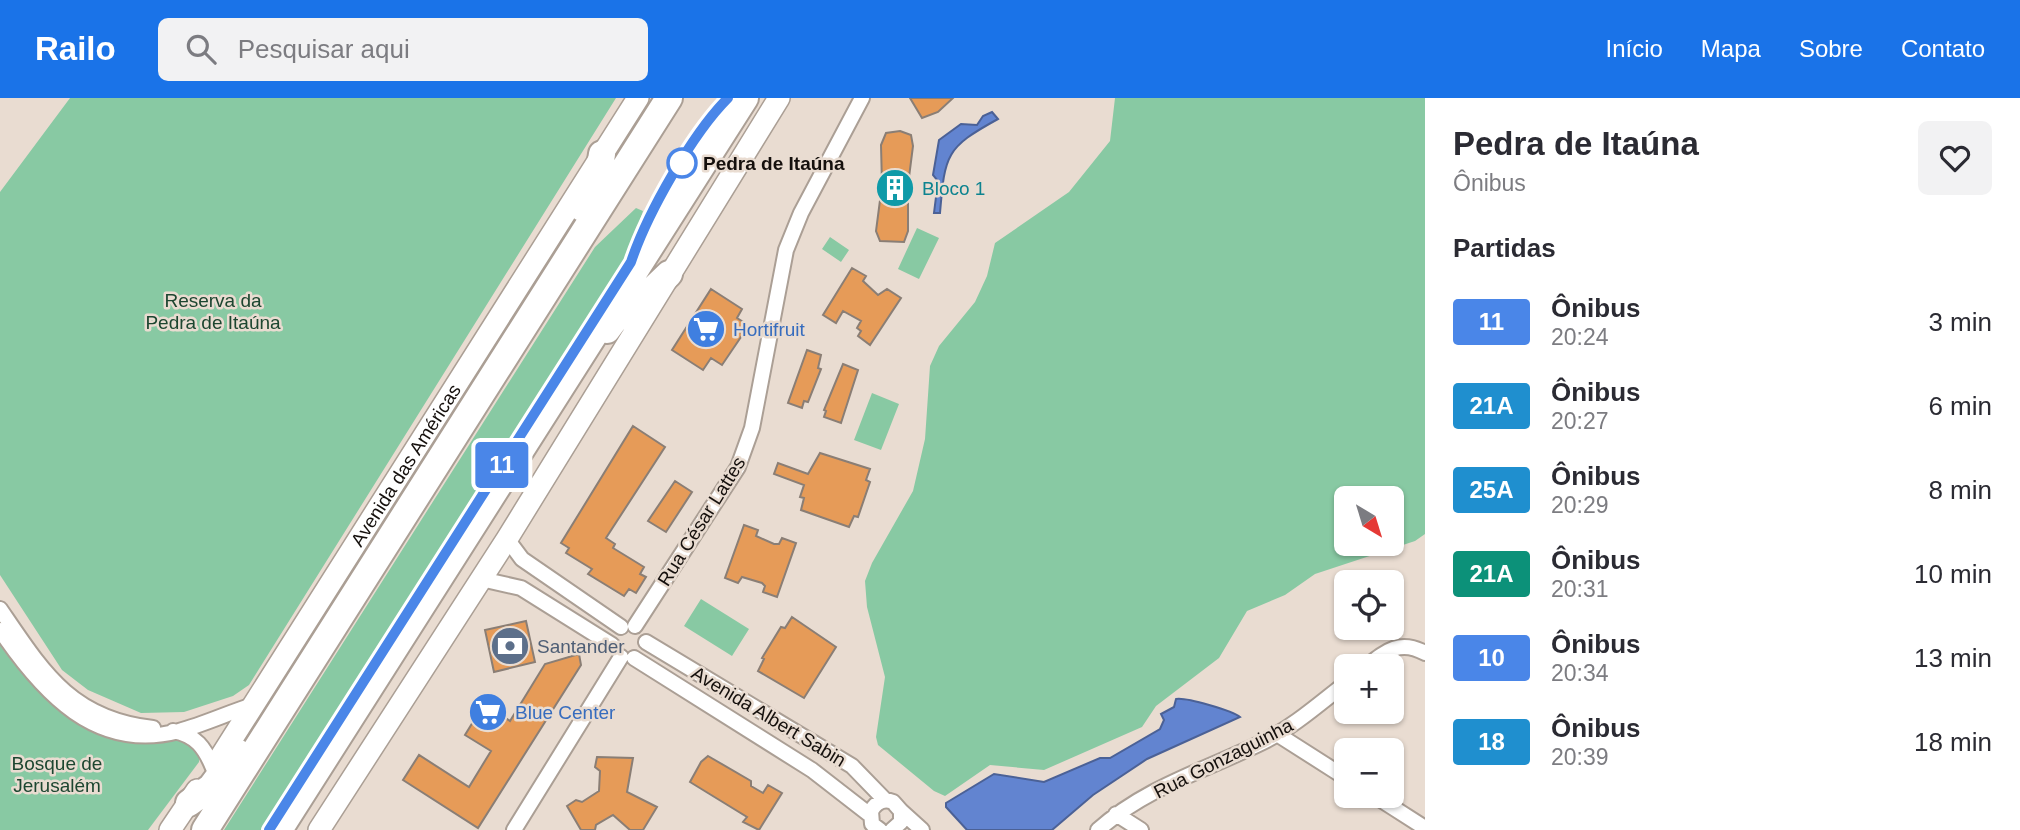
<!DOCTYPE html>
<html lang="pt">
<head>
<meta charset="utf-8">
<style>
	:root { --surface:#fff; --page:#f2f2f3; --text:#2b2b33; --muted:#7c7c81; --accent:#1a73e8 }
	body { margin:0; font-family:Arial,sans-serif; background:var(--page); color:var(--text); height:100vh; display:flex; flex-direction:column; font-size:26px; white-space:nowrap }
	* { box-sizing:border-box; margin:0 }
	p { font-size:23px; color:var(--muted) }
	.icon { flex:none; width:38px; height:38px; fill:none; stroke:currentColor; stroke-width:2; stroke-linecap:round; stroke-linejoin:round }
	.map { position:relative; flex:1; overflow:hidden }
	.panel { display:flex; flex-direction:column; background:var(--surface); width:595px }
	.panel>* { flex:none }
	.badge { padding:0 14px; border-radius:5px; font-size:24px; line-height:46px }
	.needle { width:46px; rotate:142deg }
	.fabs { position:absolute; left:1334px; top:388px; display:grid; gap:14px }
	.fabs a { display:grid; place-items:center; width:70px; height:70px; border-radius:10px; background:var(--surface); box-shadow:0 2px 5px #0004; font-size:35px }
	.map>.badge { position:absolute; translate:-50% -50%; box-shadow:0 0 0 4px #fff }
	h2 { padding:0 28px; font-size:26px; line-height:63px }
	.round { display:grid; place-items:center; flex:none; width:74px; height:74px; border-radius:10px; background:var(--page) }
	.head { display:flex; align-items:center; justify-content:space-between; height:119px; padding:0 28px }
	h1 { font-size:33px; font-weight:700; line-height:52px }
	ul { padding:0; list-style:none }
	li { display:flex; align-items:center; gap:21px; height:84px; padding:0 28px }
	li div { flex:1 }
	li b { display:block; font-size:26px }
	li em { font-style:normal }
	li .badge { min-width:77px; font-weight:700; text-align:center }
	header { display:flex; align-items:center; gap:42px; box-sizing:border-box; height:98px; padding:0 35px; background:var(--accent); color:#fff }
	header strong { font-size:33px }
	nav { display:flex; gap:38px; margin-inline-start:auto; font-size:24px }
	.search { width:490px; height:63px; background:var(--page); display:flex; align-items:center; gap:18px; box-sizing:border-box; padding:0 24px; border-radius:10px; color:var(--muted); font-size:26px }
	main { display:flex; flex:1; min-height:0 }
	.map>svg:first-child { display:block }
	.green { fill:#88c9a3; fill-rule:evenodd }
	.water { fill:#6284d0; stroke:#4b6196; stroke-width:2 }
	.building { fill:#e69b58; stroke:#8a7e75; stroke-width:2 }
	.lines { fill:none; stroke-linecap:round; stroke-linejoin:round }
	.street-casing { stroke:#ab9f95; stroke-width:18 }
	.secondary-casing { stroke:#ab9f95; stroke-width:24 }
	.highway-casing { stroke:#ab9f95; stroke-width:30 }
	.street { stroke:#fff; stroke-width:14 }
	.secondary { stroke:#fff; stroke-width:21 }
	.highway { stroke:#fff; stroke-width:26 }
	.line-casing { stroke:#fff; stroke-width:16 }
	.line { stroke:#4a86e8; stroke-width:10 }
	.stop-dot { fill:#fff; stroke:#4a86e8; stroke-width:3.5 }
	.labels { text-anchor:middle; stroke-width:5; stroke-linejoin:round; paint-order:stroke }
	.stop-label { font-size:19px; font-weight:bold; fill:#15100d; stroke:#e9dcd1; text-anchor:start }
	.culture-label { font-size:19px; fill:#0d838f; stroke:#e9dcd1; text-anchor:start }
	.park-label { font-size:19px; fill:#1c4630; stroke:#e9dcd1 }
	.shop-label { font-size:19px; fill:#366cbe; stroke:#e9dcd1; text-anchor:start }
	.street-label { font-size:19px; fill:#15100d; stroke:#e9dcd1 }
	.service-label { font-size:19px; fill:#4e5e75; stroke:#e9dcd1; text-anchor:start }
</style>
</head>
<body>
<header>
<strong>Railo</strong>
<div class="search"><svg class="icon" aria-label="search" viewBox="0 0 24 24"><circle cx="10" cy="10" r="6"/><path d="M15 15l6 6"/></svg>Pesquisar aqui</div>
<nav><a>Início</a><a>Mapa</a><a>Sobre</a><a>Contato</a></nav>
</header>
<main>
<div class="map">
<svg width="1425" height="732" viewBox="0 0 1425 732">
	<rect width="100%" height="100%" fill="#e9dcd1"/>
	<path class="green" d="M70 0H616L249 587 233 598 184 614 141 615 88 592 62 572 0 477V94Z
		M1115 0H1425V436L1415 443 1315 476 1285 497 1247 513 1219 560 1156 608 1142 629 1044 672 990 667 945 698 934 693 878 647 876 639 885 579 867 509 865 483 872 465 913 393 925 341 930 268 939 248 975 204 987 178 995 145 1069 94 1110 43ZM1346 401H1391V446H1346Z
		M636 110 643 113 625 167 266 732H224L595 149Z
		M917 130 939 140 919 181 898 171Z
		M830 139 849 152 841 164 822 151Z
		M872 295 899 306 881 352 854 342Z
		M701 501 749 531 732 558 684 528Z
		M0 547C45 611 104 655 186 641L200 656 199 664 148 732H0Z"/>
	<path class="water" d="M992 14 998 21C945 50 945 57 940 115H934L938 83 933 77 939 42 961 26 977 27 983 18Z
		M1176 601C1186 599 1233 613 1240 619L1147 661 1093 697 1052 732H967L946 709V705L994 676 1044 684 1100 660H1110L1160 631 1164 622 1161 616 1174 609Z"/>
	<path class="building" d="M910 0H953L938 14 922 20Z
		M900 33 911 37 913 48 908 87V133L904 144 880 143 876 133 882 87 881 47 886 35Z
		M852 170 866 178 863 183 878 197 887 191 901 200 870 247 858 238 861 233 857 230 861 223 843 213 836 225 823 217Z
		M711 191 742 211 737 220 745 225 739 233 743 236 722 267 711 260 703 272 672 252Z
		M807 252 821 257 818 270 821 271 808 304 804 303 802 310 788 305Z
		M843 266 858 272 841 325 824 319 826 313 824 312Z
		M633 328 665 349 606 440 615 446 613 450 644 469 640 476 646 479 636 495 629 491 624 498 588 476 592 471 566 455 569 450 561 445Z
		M820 355 870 371 866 382 870 384 858 419 854 418 849 429 801 412 804 400 800 399 804 387 774 376 778 365 808 376Z
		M675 383 692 394 666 434 648 423Z
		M744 427 758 432 756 438 774 446H779L782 440 796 445 777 499 763 494 765 488 762 485 742 479 738 485 725 480Z
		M792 519 836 549 804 600 758 573 764 561 762 560 781 529 785 530Z
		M526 523 535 564 494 574 485 532Z
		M579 556 581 567 478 730 403 682 419 657 469 689 491 653 465 637 484 606 510 623 545 566Z
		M708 658 751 683V688L763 695 768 687 782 695 759 732 743 724 747 719 690 684 701 664Z
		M597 659 633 660 627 694 657 709 643 732H630L613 717 596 727 595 732H581L567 708 576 702 582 704 599 693 600 673 595 669Z"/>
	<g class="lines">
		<g class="street-casing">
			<path id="street" d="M507 441 522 461 621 529
				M481 481 521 490 612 547
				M0 511C43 574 71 621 153 630
				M635 528 738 369 752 330 786 152 801 115 862 0
				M0 532C42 594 96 655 179 633 205 626 230 614 256 606
				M646 544 852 668 885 702
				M634 560 812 672 870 717
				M1366 569C1386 553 1400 541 1425 555
				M173 633C196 637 205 650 213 670
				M1277 636 1346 680
				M1375 698 1425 730
				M901 713 922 732
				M1116 716 1141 732
				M514 732 621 559
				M880 732 872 726 871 713C876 704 884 700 893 704L901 713V724L892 732
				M1098 732C1146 689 1206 672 1263 644 1293 629 1319 606 1346 585"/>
		</g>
		<g class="secondary-casing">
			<g id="secondary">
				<path id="s1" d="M216 666 638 0"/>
				<path d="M170 732 197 692"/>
				<path d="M319 732 507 441 779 0"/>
			</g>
		</g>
		<g class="highway-casing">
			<path id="highway" d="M582 110 599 75 602 56
				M607 232 616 220 625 218 669 176
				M189 705 211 689 237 654
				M205 732 669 0
				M279 732 745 0"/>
		</g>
		<use href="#street" class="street"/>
		<use href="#secondary" class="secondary"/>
		<use href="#highway" class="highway"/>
	</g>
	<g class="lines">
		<g class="line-casing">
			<path id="line" d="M269 732 631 164C647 116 692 36 728 0"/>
		</g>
		<use href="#line" class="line"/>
	</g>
	<defs>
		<g id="building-disc" transform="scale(2.0125)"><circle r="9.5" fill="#0f9aa8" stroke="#e9dcd1"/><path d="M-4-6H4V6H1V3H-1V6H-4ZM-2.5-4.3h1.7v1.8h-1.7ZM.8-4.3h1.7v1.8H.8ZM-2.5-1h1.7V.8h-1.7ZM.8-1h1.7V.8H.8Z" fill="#fff"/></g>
		<g id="supermarket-disc" transform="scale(2.0125)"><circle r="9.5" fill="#3f7fe0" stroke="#e9dcd1"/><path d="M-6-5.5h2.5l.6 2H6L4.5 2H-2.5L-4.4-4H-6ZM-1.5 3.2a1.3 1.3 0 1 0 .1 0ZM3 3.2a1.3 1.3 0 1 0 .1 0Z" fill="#fff"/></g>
		<g id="bank-disc" transform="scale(2.0125)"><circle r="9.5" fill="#5c6f8a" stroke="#e9dcd1"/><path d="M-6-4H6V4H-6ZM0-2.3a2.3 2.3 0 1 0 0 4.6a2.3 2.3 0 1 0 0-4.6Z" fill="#fff"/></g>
	</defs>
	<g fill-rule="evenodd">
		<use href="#building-disc" x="895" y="90"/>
		<use href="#supermarket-disc" x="706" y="231"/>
		<use href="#bank-disc" x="510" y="548"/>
		<use href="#supermarket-disc" x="488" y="614"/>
	</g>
	<circle class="stop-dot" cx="682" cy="65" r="14"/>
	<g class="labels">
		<g class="stop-label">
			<text x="703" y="72">Pedra de Itaúna</text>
		</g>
		<g class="culture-label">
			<text x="922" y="97">Bloco 1</text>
		</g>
		<g class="park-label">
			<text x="213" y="209">Reserva da<tspan x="213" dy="22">Pedra de Itaúna</tspan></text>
			<text x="57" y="672">Bosque de<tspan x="57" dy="22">Jerusalém</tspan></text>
		</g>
		<g class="shop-label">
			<text x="733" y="238">Hortifruit</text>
			<text x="515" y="621">Blue Center</text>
		</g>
		<g class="street-label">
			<text dy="7" stroke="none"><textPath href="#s1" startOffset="354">Avenida das Américas</textPath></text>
			<text transform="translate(701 423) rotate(-58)" y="7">Rua César Lattes</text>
			<text transform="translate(769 618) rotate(31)" y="7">Avenida Albert Sabin</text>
			<text transform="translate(1223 660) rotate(-27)" y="7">Rua Gonzaguinha</text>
		</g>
		<g class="service-label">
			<text x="537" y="555">Santander</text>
		</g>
	</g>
</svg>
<div class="fabs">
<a><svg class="needle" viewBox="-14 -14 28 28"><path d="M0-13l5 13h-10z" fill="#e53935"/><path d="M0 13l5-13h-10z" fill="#7c7c81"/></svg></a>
<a><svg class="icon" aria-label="locate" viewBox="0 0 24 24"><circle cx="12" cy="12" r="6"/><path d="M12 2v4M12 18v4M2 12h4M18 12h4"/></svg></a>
<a>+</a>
<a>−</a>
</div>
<b class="badge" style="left:502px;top:367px;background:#4a86e8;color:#fff">11</b>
</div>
<section class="panel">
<div class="head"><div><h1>Pedra de Itaúna</h1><p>Ônibus</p></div><a class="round"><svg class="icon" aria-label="heart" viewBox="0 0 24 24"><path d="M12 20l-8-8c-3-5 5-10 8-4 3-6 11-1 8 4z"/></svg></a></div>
<h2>Partidas</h2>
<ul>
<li><span class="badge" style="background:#4a86e8;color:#fff">11</span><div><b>Ônibus</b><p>20:24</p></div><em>3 min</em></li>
<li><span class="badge" style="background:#1f8fcf;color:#fff">21A</span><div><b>Ônibus</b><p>20:27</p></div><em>6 min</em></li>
<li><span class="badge" style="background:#1f8fcf;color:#fff">25A</span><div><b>Ônibus</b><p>20:29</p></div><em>8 min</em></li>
<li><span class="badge" style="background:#0c9179;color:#fff">21A</span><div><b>Ônibus</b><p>20:31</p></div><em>10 min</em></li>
<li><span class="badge" style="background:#4a86e8;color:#fff">10</span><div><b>Ônibus</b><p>20:34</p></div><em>13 min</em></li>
<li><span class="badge" style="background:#1f8fcf;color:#fff">18</span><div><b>Ônibus</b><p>20:39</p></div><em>18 min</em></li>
</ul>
</section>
</main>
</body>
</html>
